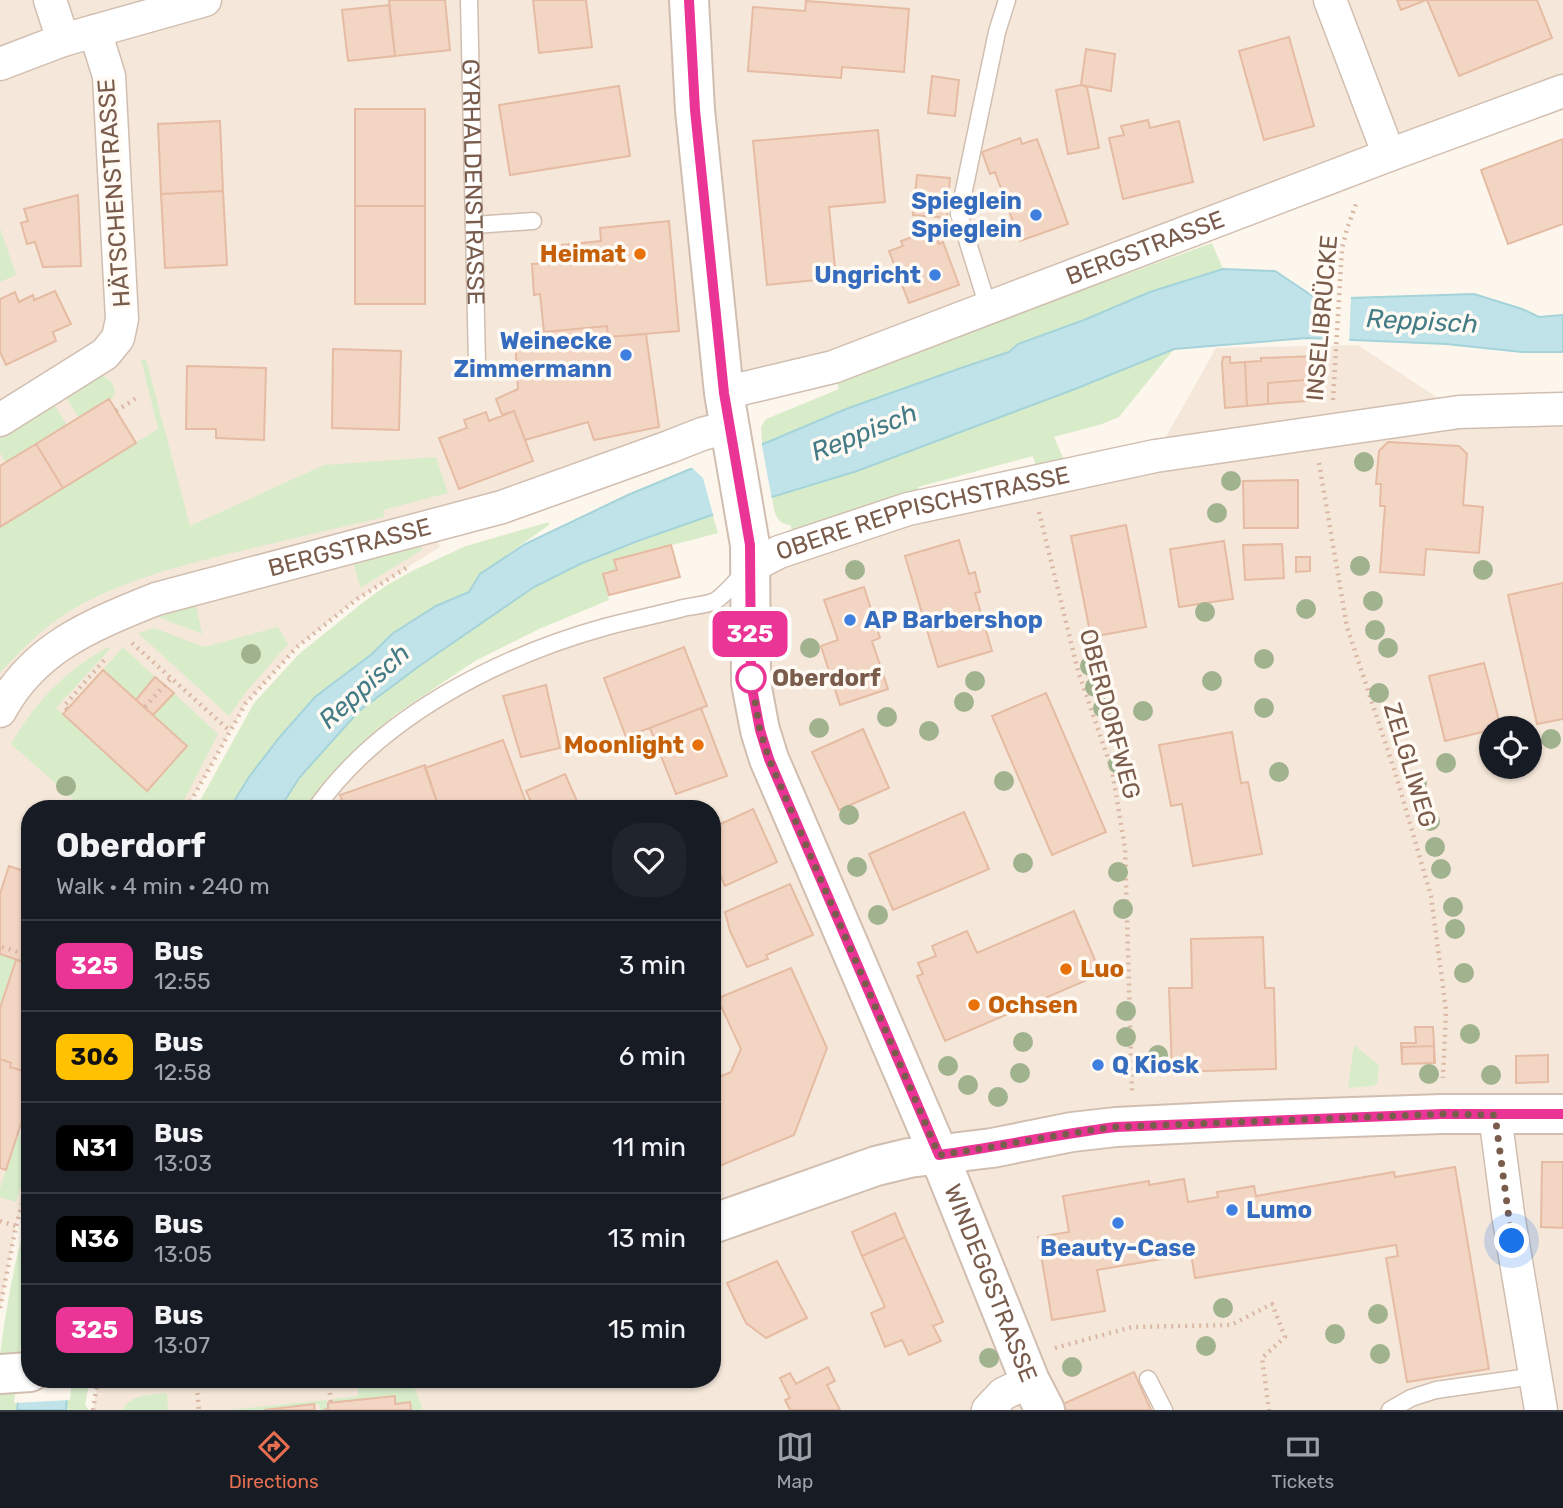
<!DOCTYPE html>
<html lang="en">
<head>
<meta charset="utf-8">
<style>
	:root { --surface:#171b24; --page:#20242c; --text:#f1f3f6; --muted:#9ea1a6; --line:#363941; --accent:#e76f51 }
	body { margin:0; font-family:Rubik,sans-serif; background:var(--page); color:var(--text); height:100vh; display:flex; flex-direction:column; font-size:26px; white-space:nowrap }
	* { box-sizing:border-box; margin:0 }
	p { font-size:23px; color:var(--muted) }
	.icon { flex:none; width:38px; height:38px; fill:none; stroke:currentColor; stroke-width:2; stroke-linecap:round; stroke-linejoin:round }
	.map { position:relative; flex:1; overflow:hidden }
	.panel { position:absolute; left:21px; top:800px; width:700px; height:588px; display:flex; flex-direction:column; background:var(--surface); border-radius:28px; box-shadow:0 2px 5px #0004 }
	.panel>* { flex:none }
	.badge { padding:0 14px; border-radius:10px; font-size:24px; line-height:46px }
	.fabs { position:absolute; left:1479px; top:716px; display:grid; gap:14px }
	.fabs a { display:grid; place-items:center; width:63px; height:63px; border-radius:50%; background:var(--surface); box-shadow:0 2px 5px #0004; font-size:35px }
	.you { position:absolute; width:35px; height:35px; margin:-18px; border:5px solid #fff; border-radius:50%; background:#1a73e8; box-shadow:0 0 0 10px #1a73e833 }
	.map>.badge { position:absolute; translate:-50% -50%; box-shadow:0 0 0 4px #fff }
	.round { display:grid; place-items:center; flex:none; width:74px; height:74px; border-radius:28px; background:var(--page) }
	.head { display:flex; align-items:center; justify-content:space-between; height:119px; padding:0 35px }
	h1 { font-size:33px; font-weight:700; line-height:52px }
	ul { padding:0; list-style:none }
	li { display:flex; align-items:center; gap:21px; height:91px; padding:0 35px; border-top:2px solid var(--line) }
	li div { flex:1 }
	li b { display:block; font-size:26px }
	li em { font-style:normal }
	li .badge { min-width:77px; font-weight:700; text-align:center }
	.menu { display:flex; justify-content:space-around; align-items:center; height:98px; border-top:2px solid var(--line); background:var(--surface); font-size:19px; color:var(--muted) }
	.menu a { display:grid; justify-items:center; gap:4px }
	.menu .on { color:var(--accent) }
	.map>svg:first-child { display:block }
	.residential { fill:#f5e8da; fill-rule:evenodd }
	.green { fill:#d8ecc9 }
	.water { fill:#bfe3e8; stroke:#a5d3da; stroke-width:2 }
	.pier { fill:#fdf6ec }
	.building { fill:#f3d5c3; stroke:#e6bba3; stroke-width:2 }
	.lines { fill:none; stroke-linecap:round; stroke-linejoin:round }
	.service-casing { stroke:#d1beb0; stroke-width:19 }
	.minor-casing { stroke:#d1beb0; stroke-width:35 }
	.tertiary-casing { stroke:#d1beb0; stroke-width:42 }
	.path { stroke:#d9b8a5; stroke-width:4.5; stroke-dasharray:2 5; stroke-linecap:butt }
	.service { stroke:#fff; stroke-width:16 }
	.minor { stroke:#fff; stroke-width:32 }
	.tertiary { stroke:#fff; stroke-width:38 }
	.tree { fill:#a0b28e }
	.line-casing { stroke:#fff; stroke-width:16 }
	.line { stroke:#eb3596; stroke-width:10 }
	.walk { stroke:#7a5c4d; stroke-width:7; stroke-dasharray:0 12.6 }
	.shop-dot { fill:#3f7fe0; stroke:#fffaf3; stroke-width:2.5 }
	.food-dot { fill:#e8710a; stroke:#fffaf3; stroke-width:2.5 }
	.stop-dot { fill:#fff; stroke:#eb3596; stroke-width:3.5 }
	.labels { text-anchor:middle; stroke-width:7; stroke-linejoin:round; paint-order:stroke }
	.street-label { font-size:24px; fill:#7a5c4d; stroke:#fffaf3 }
	.shop-label { font-size:24px; font-weight:bold; fill:#366cbe; stroke:#fffaf3; text-anchor:end }
	.food-label { font-size:24px; font-weight:bold; fill:#c56008; stroke:#fffaf3; text-anchor:end }
	.stop-label { font-size:24px; font-weight:bold; fill:#7a5c4d; stroke:#fffaf3; text-anchor:start }
	.water-label { font-size:26px; font-style:italic; fill:#437c86; stroke:#fffaf3 }
</style>
</head>
<body>
<div class="map">
<svg width="1563" height="1410" viewBox="0 0 1563 1410">
	<rect width="100%" height="100%" fill="#fdf6ec"/>
	<path class="residential" d="M0 0H1563V104L1330 197 724 393 729 427 433 527 440 547 357 599 297 647 246 703 187 808H30V1178L16 1226 0 1308Z
		M1358 345 1459 412 1563 409V1410H93L98 1379H712V808H316L407 720 542 647 715 601 750 567 1155 456 1216 348ZM1491 728H1530V766H1491Z"/>
	<path class="green" d="M0 228 16 275 0 282Z
		M1212 243 1223 269 1150 292 1084 320 1018 344 1009 352 961 368 846 409 768 442 762 443 761 427 766 419 839 389 836 379Z
		M1174 349 1119 417 1102 424 1054 437 1064 460 1036 467 1033 456 918 487 922 498 907 493 792 530 790 525C775 524 774 510 772 498L778 495 857 471 1075 389Z
		M146 359 190 526 324 465 436 457 448 493 383 510 384 517C338 528 291 539 244 550 179 566 115 581 59 618 37 633 18 654 0 673V527L158 429 141 360Z
		M99 375C112 377 120 391 110 401L79 418 64 394Z
		M52 401 67 425 6 463 0 453V434Z
		M713 516 718 533 615 560 617 570 603 574 609 600 539 629 475 661 396 714 358 748 325 784 308 808H280L299 778 359 711 422 664 534 587 580 564 706 517Z
		M549 522V525L480 574 469 592 436 606 392 634 373 654 315 697 279 738 249 777 230 808H196L254 703 299 654 361 604 387 585 414 570 466 546Z
		M422 546V550L360 588 354 564Z
		M196 605 202 634 158 617Z
		M278 627 288 644 246 692 229 716 138 633 154 628 204 647Z
		M108 647 110 649 56 708 148 790 187 747 153 715 174 693 218 734 180 808H83L72 805 73 799 11 744C35 702 66 670 108 647Z
		M123 647 155 677 136 700 103 670Z
		M0 954 16 960 0 1008Z
		M1354 1045 1379 1065 1377 1084 1373 1086 1348 1088Z
		M17 1136 30 1140V1156L16 1202 0 1197V1188Z
		M30 1206V1313L18 1406 68 1379H90L85 1405 89 1410H0C0 1392 0 1373 0 1355 6 1306 16 1254 30 1206Z
		M357 1379H411L423 1410H411L410 1402 395 1404 394 1396 334 1402 333 1399 358 1396Z
		M167 1393 168 1410H122C133 1394 149 1395 167 1393Z
		M327 1400 328 1409 320 1410 319 1404 264 1410H228Z"/>
	<path class="water" d="M1223 269 1275 271 1317 299 1474 294 1522 309 1539 317 1563 315V352H1522L1446 344 1307 338 1174 349 1075 389 857 471 706 517 638 541 580 564 534 587 422 664 359 711 299 778 280 808H230L249 777 279 738 315 697 372 654 392 634 436 606 469 592 480 574 525 544 628 495 688 470 768 442 846 409 961 368 1009 352 1018 344 1084 320 1150 292Z
		M30 1313V1379H68L66 1410H17Z"/>
	<path class="pier" d="M1327 295H1351L1349 344 1325 342Z
		M761 440 772 500 714 518 703 478 690 466Z
		M21 1343H30V1379H72L70 1400 14 1403Z"/>
	<path class="building" d="M389 0H445L450 50 395 56Z
		M533 0H586L592 47 539 53Z
		M1397 0H1426L1401 10Z
		M1427 0H1537L1552 38 1459 76Z
		M806 1 909 9 904 72 842 67 841 78 748 71 753 7 805 11Z
		M389 5 395 56 348 61 342 10Z
		M1289 37 1314 126 1264 140 1239 51Z
		M1086 49 1115 54 1111 91 1081 85Z
		M932 76 959 80 955 116 928 113Z
		M1081 85 1087 87 1099 148 1068 154 1056 90Z
		M619 86 630 156 510 175 499 105Z
		M355 109H425V206H355Z
		M1148 120 1150 128 1179 121 1193 182 1123 199 1109 138 1124 135 1121 126Z
		M220 121 223 191 161 194 158 124Z
		M878 130 885 202 829 207 836 278 767 285 753 141Z
		M1020 138 1022 144 1037 139 1068 224 1020 241 995 172 990 174 982 152Z
		M1563 139V224L1508 244 1481 170Z
		M917 175 950 178 947 218 913 215Z
		M223 191 227 265 165 268 161 194Z
		M78 195 81 266 43 267 35 242 27 244 21 223 28 221 24 209Z
		M355 206H425V304H355Z
		M669 221 679 331 608 337 607 326 544 332 540 294 534 295 532 264 563 262 562 245 601 241 600 228Z
		M934 229 939 244 943 242 959 285 909 303 889 251 903 246 901 241Z
		M55 291 71 324 53 332 56 341 6 365 0 352V299L15 292 19 302 33 295 34 300Z
		M607 326 608 337 646 334 659 427 594 440 588 422 525 440 514 411 502 415 496 399 518 389 515 338 544 332Z
		M333 349 401 351 399 430 332 428Z
		M1316 356 1318 379 1268 383V404L1247 406 1245 362 1261 361V358Z
		M1223 357H1230V363L1245 362 1247 406 1225 408 1222 363Z
		M187 366 266 368 264 440 216 438V429H186Z
		M1318 379 1319 400 1268 404V383Z
		M109 399 136 443 63 488 36 444Z
		M514 411 533 461 459 489 439 438 467 428 464 420 486 412 489 421Z
		M1388 442 1459 446 1467 454 1463 505 1483 507 1479 553 1426 549 1424 575 1380 572 1385 506H1380L1381 484H1376L1379 451Z
		M36 444 63 488 0 527V466Z
		M1298 480V528H1244L1243 481Z
		M1126 525 1146 627 1091 637 1071 536Z
		M959 540 969 574 975 572 980 592 975 593 992 651 938 667 905 556Z
		M1224 541 1233 599 1179 607 1170 549Z
		M1282 544 1284 578 1245 580 1243 545Z
		M671 545 680 577 609 595 603 574 617 570 614 560Z
		M1296 557H1310V571L1296 572Z
		M1563 583V719L1537 724 1508 595Z
		M864 587 880 638 872 641 888 689 840 705 821 646 838 640 824 600Z
		M684 647 707 706 626 737 604 678Z
		M1484 663 1501 728H1491V730L1445 741 1429 676Z
		M103 670 187 746 147 791 63 714Z
		M155 677 174 693 153 715 136 700Z
		M546 685 560 748 521 757 503 696Z
		M1046 693 1106 832 1052 855 992 716Z
		M701 708 727 776 676 794 650 728Z
		M863 729 889 788 839 810 812 752Z
		M1232 732 1241 783 1248 782 1262 854 1193 866 1182 804 1171 806 1159 745Z
		M503 740 528 808H439L425 768Z
		M425 765 439 808H345L340 795Z
		M565 774 580 808H534L526 791Z
		M753 809 777 862 725 886 712 857V828Z
		M964 812 989 869 893 910 869 854Z
		M9 866 30 873V964L0 954V894Z
		M790 884 813 935 766 955 768 959 747 967 730 931 725 912Z
		M1074 911 1101 974 945 1041 917 976 923 974 918 963 936 956 932 946 967 931 977 953Z
		M1263 937 1265 988H1274L1276 1069 1172 1072 1169 988H1192L1191 939Z
		M16 960 30 964V1073L10 1067 11 1063 0 1059V1008Z
		M791 968 827 1048 794 1135 712 1169V1080L731 1072 741 1049 720 1004 721 997Z
		M1415 1027H1433L1435 1063 1402 1064 1401 1043H1416Z
		M1434 1046V1063L1402 1064V1047Z
		M1548 1055V1082L1516 1083V1056Z
		M0 1059 11 1063 10 1067 30 1073V1095L6 1170 0 1168Z
		M1542 1162H1563V1228L1541 1227Z
		M1455 1167 1489 1369 1407 1382 1386 1258 1398 1256 1396 1245 1195 1278 1191 1254 1097 1270 1105 1311 1052 1320 1038 1237 1069 1232 1063 1196 1149 1181V1185L1184 1179 1188 1202 1218 1197 1217 1192 1254 1186 1256 1196 1394 1172 1395 1177Z
		M895 1213 905 1237 862 1256 852 1232Z
		M905 1237 943 1322 933 1326 941 1341 909 1355 902 1340 885 1347 871 1313 885 1307 862 1256Z
		M777 1261 807 1318 766 1338 746 1323 727 1283Z
		M712 1310 720 1330 712 1334Z
		M828 1367 835 1381 827 1385 840 1410H790L785 1400 790 1398 780 1378 790 1373 796 1384Z
		M1134 1372 1151 1410H1066L1063 1404Z
		M395 1396V1404L410 1402 411 1410H323L328 1409V1403Z
		M314 1404 315 1410H264Z"/>
	<g class="lines">
		<g class="service-casing">
			<g id="service">
				<path id="s1" d="M469 0 477 364"/>
				<path d="M474 225 533 221"/>
				<path d="M988 307 959 214 997 32 1007 0"/>
				<path d="M316 808C381 716 498 657 605 627 631 620 657 615 683 608 693 606 706 605 715 601 724 596 737 579 746 572"/>
				<path d="M1148 1379 1164 1410"/>
				<path d="M1390 1410 1411 1398 1436 1390 1535 1376"/>
			</g>
		</g>
		<g class="minor-casing">
			<g id="minor">
				<path d="M50 0 63 40"/>
				<path d="M1330 0 1389 155"/>
				<path d="M0 64 63 40 205 0"/>
				<path id="s2" d="M724 393 833 367 1389 155 1563 91"/>
				<path d="M0 420 105 354 118 338 122 319 109 76 95 31"/>
				<path id="s3" d="M750 567 779 552 908 509 1155 456 1459 412 1563 409"/>
				<path id="s4" d="M0 711C34 647 92 625 156 599L502 507 669 447 702 434 729 427"/>
				<path d="M1495 1115 1508 1214 1541 1410"/>
				<path d="M988 1410 1003 1394 1030 1381"/>
			</g>
		</g>
		<g class="tertiary-casing">
			<g id="tertiary">
				<path id="s5" d="M689 0 695 110 724 393 750 545 751 683 760 730 769 759 939 1155 1030 1381 1045 1410"/>
				<path d="M712 1224 876 1166 909 1158 992 1148 1072 1132 1116 1127 1236 1121 1442 1114H1563"/>
				<path d="M0 1374 30 1372"/>
			</g>
		</g>
		<path class="path" d="M1333 400 1342 248 1347 229 1357 201
			M116 411 138 397
			M1319 463 1347 627 1395 772 1431 896 1446 1010 1443 1078
			M1039 512 1078 671 1112 770 1125 848 1132 1091
			M132 643 230 731
			M145 707 171 678
			M67 709 64 706 106 658
			M187 808 246 703 297 647 357 599 406 568
			M2 947 30 956
			M17 1133 30 1136
			M0 1221 16 1226
			M0 1308 16 1226 30 1178
			M1055 1348 1132 1327 1231 1325 1272 1304 1285 1337 1262 1358 1269 1410
			M196 1379 199 1410
			M328 1379 331 1403
			M93 1410 98 1379"/>
		<use href="#service" class="service"/>
		<use href="#minor" class="minor"/>
		<use href="#tertiary" class="tertiary"/>
	</g>
	<g class="tree">
		<circle cx="1364" cy="462" r="10"/>
		<circle cx="1231" cy="481" r="10"/>
		<circle cx="1217" cy="513" r="10"/>
		<circle cx="1360" cy="566" r="10"/>
		<circle cx="855" cy="570" r="10"/>
		<circle cx="1483" cy="570" r="10"/>
		<circle cx="1373" cy="601" r="10"/>
		<circle cx="1306" cy="609" r="10"/>
		<circle cx="1205" cy="612" r="10"/>
		<circle cx="1375" cy="630" r="10"/>
		<circle cx="810" cy="648" r="10"/>
		<circle cx="1388" cy="648" r="10"/>
		<circle cx="251" cy="654" r="10"/>
		<circle cx="1264" cy="659" r="10"/>
		<circle cx="1090" cy="666" r="10"/>
		<circle cx="975" cy="681" r="10"/>
		<circle cx="1212" cy="681" r="10"/>
		<circle cx="1095" cy="687" r="10"/>
		<circle cx="1379" cy="693" r="10"/>
		<circle cx="964" cy="702" r="10"/>
		<circle cx="1103" cy="708" r="10"/>
		<circle cx="1264" cy="708" r="10"/>
		<circle cx="1143" cy="711" r="10"/>
		<circle cx="887" cy="717" r="10"/>
		<circle cx="819" cy="728" r="10"/>
		<circle cx="929" cy="731" r="10"/>
		<circle cx="1551" cy="739" r="10"/>
		<circle cx="1446" cy="763" r="10"/>
		<circle cx="1118" cy="764" r="10"/>
		<circle cx="1279" cy="772" r="10"/>
		<circle cx="1004" cy="781" r="10"/>
		<circle cx="1417" cy="782" r="10"/>
		<circle cx="66" cy="786" r="10"/>
		<circle cx="849" cy="815" r="10"/>
		<circle cx="1430" cy="821" r="10"/>
		<circle cx="1435" cy="847" r="10"/>
		<circle cx="1023" cy="863" r="10"/>
		<circle cx="857" cy="867" r="10"/>
		<circle cx="1441" cy="869" r="10"/>
		<circle cx="1118" cy="872" r="10"/>
		<circle cx="1453" cy="907" r="10"/>
		<circle cx="1123" cy="909" r="10"/>
		<circle cx="878" cy="915" r="10"/>
		<circle cx="1455" cy="929" r="10"/>
		<circle cx="1464" cy="973" r="10"/>
		<circle cx="1126" cy="1011" r="10"/>
		<circle cx="1470" cy="1034" r="10"/>
		<circle cx="1126" cy="1037" r="10"/>
		<circle cx="1023" cy="1042" r="10"/>
		<circle cx="1158" cy="1055" r="10"/>
		<circle cx="948" cy="1066" r="10"/>
		<circle cx="1020" cy="1073" r="10"/>
		<circle cx="1429" cy="1074" r="10"/>
		<circle cx="1491" cy="1075" r="10"/>
		<circle cx="968" cy="1085" r="10"/>
		<circle cx="998" cy="1097" r="10"/>
		<circle cx="1223" cy="1308" r="10"/>
		<circle cx="1378" cy="1314" r="10"/>
		<circle cx="1335" cy="1334" r="10"/>
		<circle cx="1206" cy="1346" r="10"/>
		<circle cx="1380" cy="1354" r="10"/>
		<circle cx="989" cy="1358" r="10"/>
		<circle cx="1072" cy="1367" r="10"/>
	</g>
	<g class="lines">
		<g class="line-casing">
			<path id="line" d="M689 0 695 110 724 393 750 545 751 683 760 730 769 759 939 1155C998 1147 1057 1134 1116 1127L1442 1114H1563"/>
		</g>
		<use href="#line" class="line"/>
		<path class="walk" d="M751 678 760 730 769 759 939 1155C998 1147 1057 1134 1116 1127L1442 1114 1495 1115 1512 1241"/>
	</g>
	<g class="shop-dot">
		<circle cx="1036" cy="215" r="7"/>
		<circle cx="935" cy="275" r="7"/>
		<circle cx="626" cy="355" r="7"/>
		<circle cx="850" cy="620" r="7"/>
		<circle cx="1098" cy="1065" r="7"/>
		<circle cx="1232" cy="1210" r="7"/>
		<circle cx="1118" cy="1223" r="7"/>
	</g>
	<g class="food-dot">
		<circle cx="640" cy="254" r="7"/>
		<circle cx="698" cy="745" r="7"/>
		<circle cx="1066" cy="969" r="7"/>
		<circle cx="974" cy="1005" r="7"/>
	</g>
	<circle class="stop-dot" cx="751" cy="678" r="14"/>
	<g class="labels">
		<g class="street-label">
			<text dy="8" stroke="none"><textPath href="#s1" startOffset="182">GYRHALDENSTRASSE</textPath></text>
			<text transform="translate(114 193) rotate(-94)" y="8">HÄTSCHENSTRASSE</text>
			<text dy="8" stroke="none"><textPath href="#s2" startOffset="446">BERGSTRASSE</textPath></text>
			<text transform="translate(1322 318) rotate(-85)" y="8">INSELIBRÜCKE</text>
			<text dy="8" stroke="none"><textPath href="#s3" startOffset="182">OBERE REPPISCHSTRASSE</textPath></text>
			<text dy="8" stroke="none"><textPath href="#s4" startOffset="397">BERGSTRASSE</textPath></text>
			<text transform="translate(1110 714) rotate(75)" y="8">OBERDORFWEG</text>
			<text transform="translate(1410 765) rotate(73)" y="8">ZELGLIWEG</text>
			<text dy="8" stroke="none"><textPath href="#s5" startOffset="1334">WINDEGGSTRASSE</textPath></text>
		</g>
		<g class="shop-label">
			<text x="1022" y="209">Spieglein<tspan x="1022" dy="28">Spieglein</tspan></text>
			<text x="921" y="283">Ungricht</text>
			<text x="612" y="349">Weinecke<tspan x="612" dy="28">Zimmermann</tspan></text>
			<text x="864" y="628" text-anchor="start">AP Barbershop</text>
			<text x="1112" y="1073" text-anchor="start">Q Kiosk</text>
			<text x="1246" y="1218" text-anchor="start">Lumo</text>
			<text x="1118" y="1256" text-anchor="middle">Beauty-Case</text>
		</g>
		<g class="food-label">
			<text x="626" y="262">Heimat</text>
			<text x="684" y="753">Moonlight</text>
			<text x="1080" y="977" text-anchor="start">Luo</text>
			<text x="988" y="1013" text-anchor="start">Ochsen</text>
		</g>
		<g class="stop-label">
			<text x="772" y="686">Oberdorf</text>
		</g>
		<g class="water-label">
			<text transform="translate(1422 321) rotate(3)" y="9">Reppisch</text>
			<text transform="translate(864 432) rotate(-22)" y="9">Reppisch</text>
			<text transform="translate(364 686) rotate(-42)" y="9">Reppisch</text>
		</g>
	</g>
</svg>
<div class="fabs">
<a><svg class="icon" aria-label="locate" viewBox="0 0 24 24"><circle cx="12" cy="12" r="6"/><path d="M12 2v4M12 18v4M2 12h4M18 12h4"/></svg></a>
</div>
<div class="you" style="left:1512px;top:1241px"></div>
<b class="badge" style="left:750px;top:634px;background:#eb3596;color:#fff">325</b>
<section class="panel">
<div class="head"><div><h1>Oberdorf</h1><p>Walk · 4 min · 240 m</p></div><a class="round"><svg class="icon" aria-label="heart" viewBox="0 0 24 24"><path d="M12 20l-8-8c-3-5 5-10 8-4 3-6 11-1 8 4z"/></svg></a></div>
<ul>
<li><span class="badge" style="background:#eb3596;color:#fff">325</span><div><b>Bus</b><p>12:55</p></div><em>3 min</em></li>
<li><span class="badge" style="background:#ffc100;color:#111">306</span><div><b>Bus</b><p>12:58</p></div><em>6 min</em></li>
<li><span class="badge" style="background:#000;color:#fff">N31</span><div><b>Bus</b><p>13:03</p></div><em>11 min</em></li>
<li><span class="badge" style="background:#000;color:#fff">N36</span><div><b>Bus</b><p>13:05</p></div><em>13 min</em></li>
<li><span class="badge" style="background:#eb3596;color:#fff">325</span><div><b>Bus</b><p>13:07</p></div><em>15 min</em></li>
</ul>
</section>
</div>
<nav class="menu">
<a class="on"><svg class="icon" aria-label="directions" viewBox="0 0 24 24"><path d="M12 3l9 9-9 9-9-9zM9 14v-3h6M13 9l2 2-2 2"/></svg>Directions</a>
<a><svg class="icon" aria-label="map" viewBox="0 0 24 24"><path d="M3 6l6-2 6 2 6-2v14l-6 2-6-2-6 2zM9 4v14M15 6v14"/></svg>Map</a>
<a><svg class="icon" aria-label="tickets" viewBox="0 0 24 24"><path d="M3 7h18v10H3zM15 7v10"/></svg>Tickets</a>
</nav>
</body>
</html>
